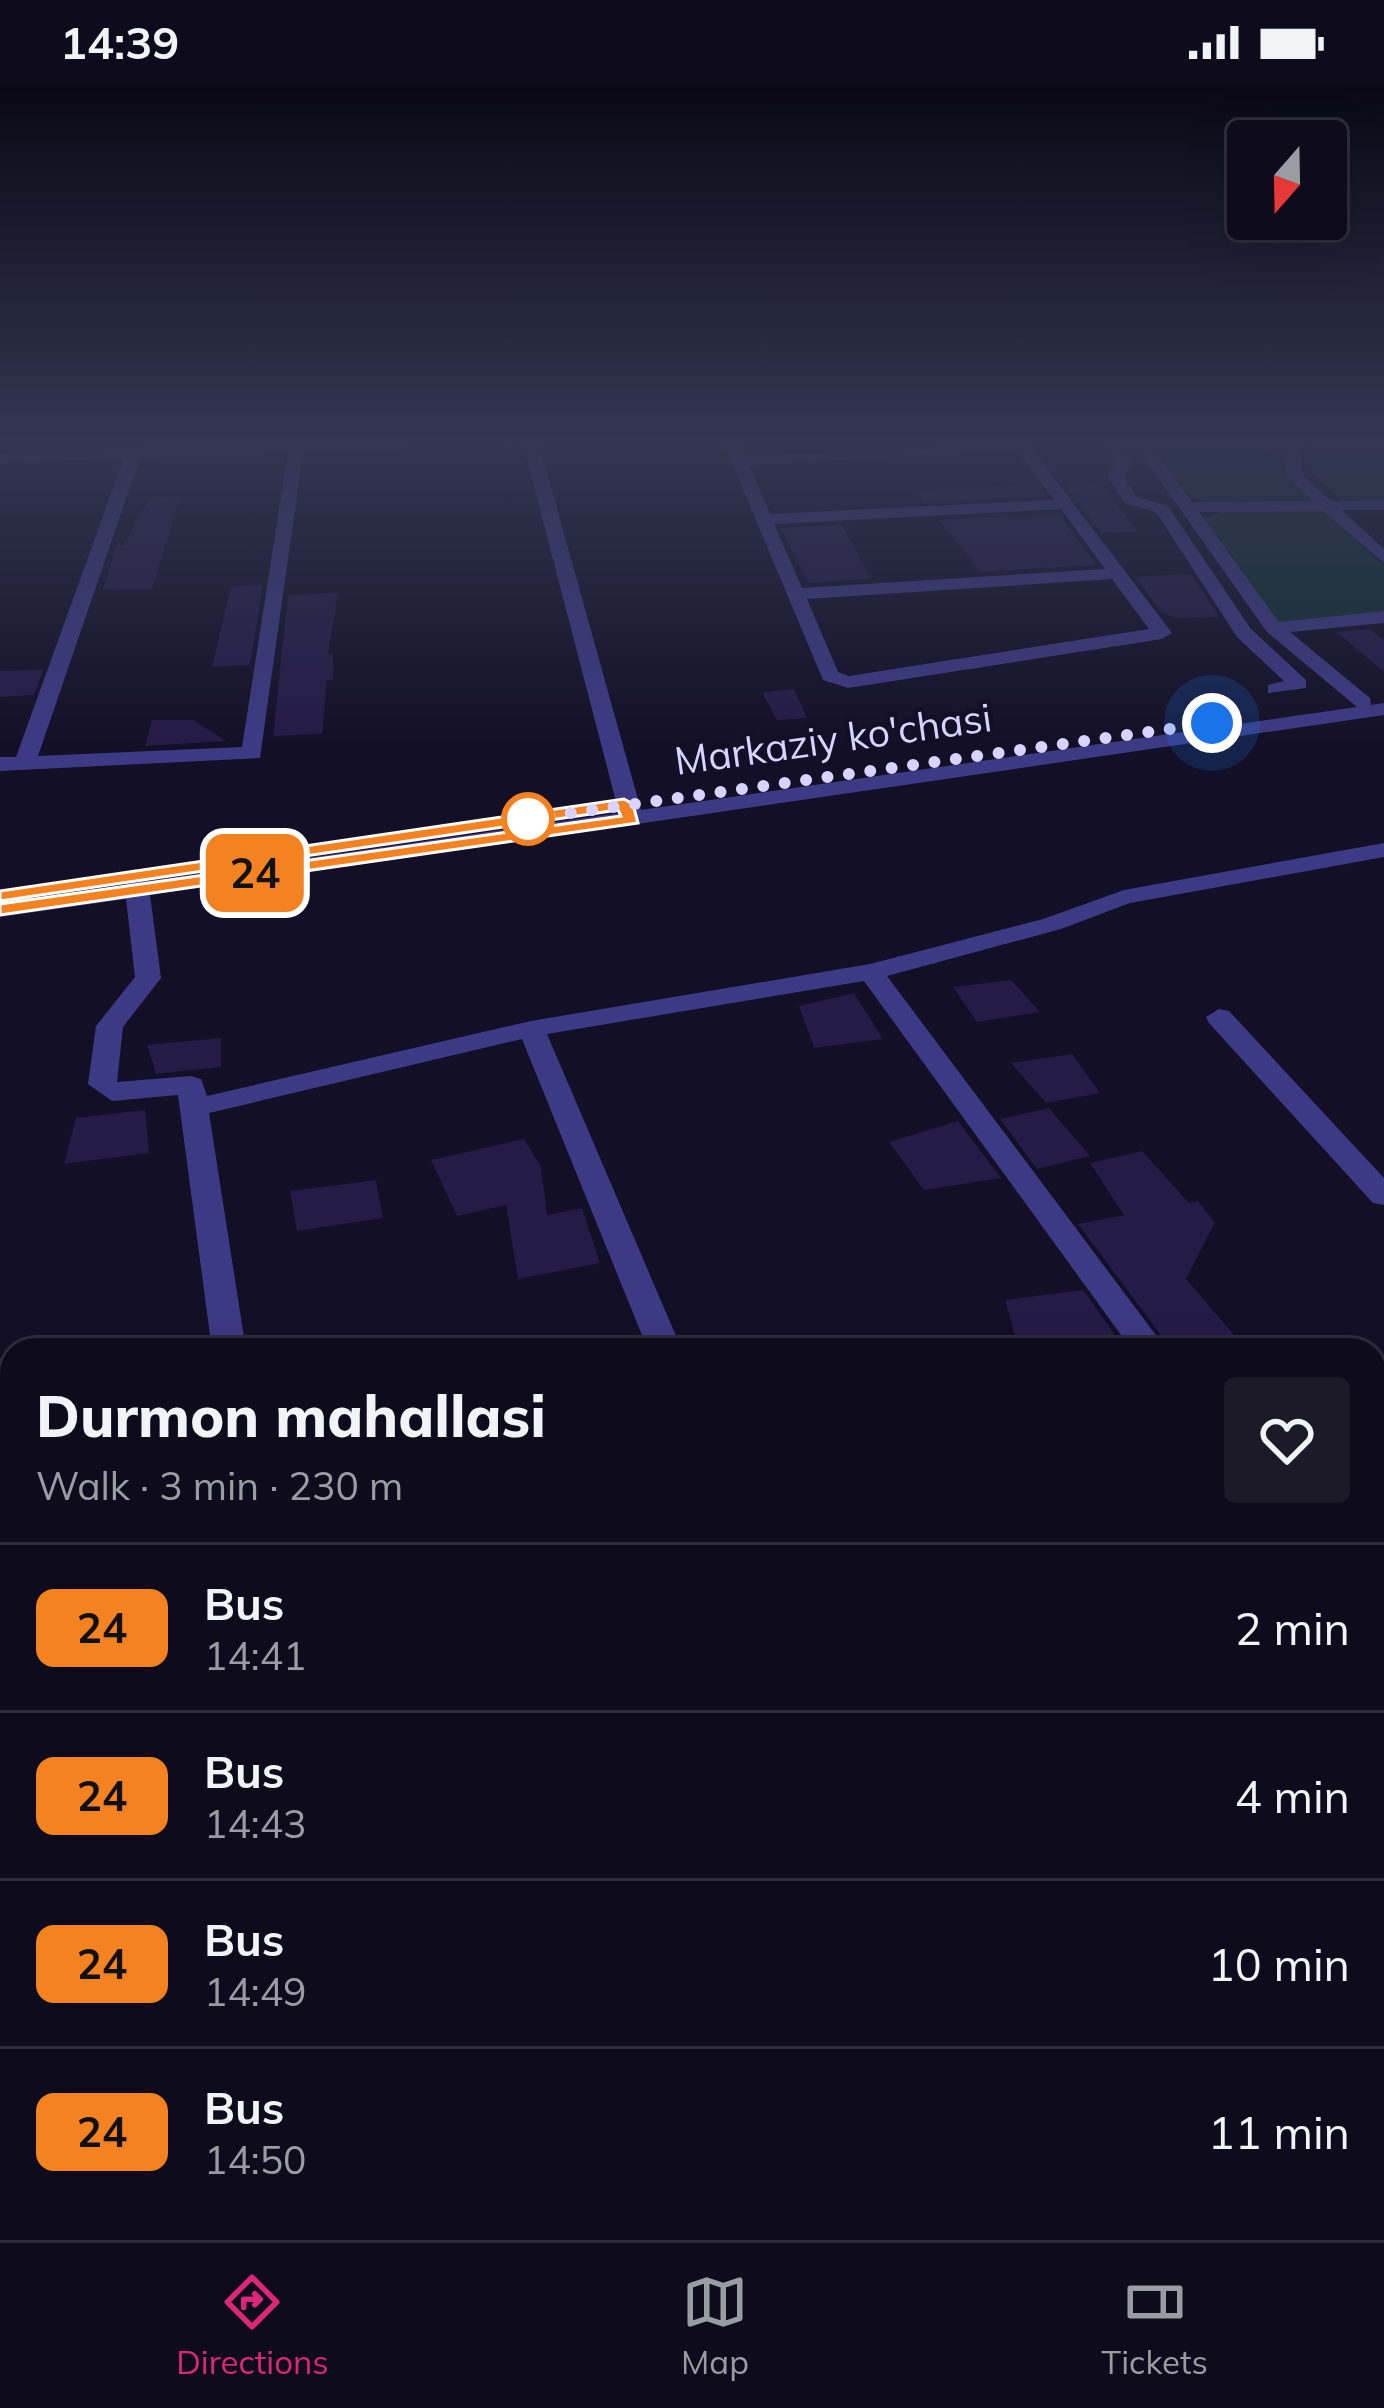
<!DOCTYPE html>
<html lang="en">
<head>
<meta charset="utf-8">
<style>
	:root { --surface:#0e0b1c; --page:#1c1929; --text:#f1f3f6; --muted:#9b9ba3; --line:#2e2b3b; --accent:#db2777 }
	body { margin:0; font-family:Mulish,sans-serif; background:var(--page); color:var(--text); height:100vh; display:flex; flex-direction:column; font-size:45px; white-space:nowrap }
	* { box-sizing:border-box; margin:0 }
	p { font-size:39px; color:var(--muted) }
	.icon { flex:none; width:66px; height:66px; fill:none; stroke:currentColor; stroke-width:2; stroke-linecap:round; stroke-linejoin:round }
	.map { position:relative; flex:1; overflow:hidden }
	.side { position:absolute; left:0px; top:1254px; width:1386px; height:903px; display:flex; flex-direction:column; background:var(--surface); border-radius:36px 36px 0 0; box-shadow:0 12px 48px #0002,0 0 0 3px var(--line) }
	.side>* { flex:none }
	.badge { padding:0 24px; border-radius:18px; font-size:42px; line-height:78px }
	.needle { width:78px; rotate:200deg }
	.buttons { position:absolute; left:1227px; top:36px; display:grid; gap:24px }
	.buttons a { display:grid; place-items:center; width:120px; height:120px; border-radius:12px; background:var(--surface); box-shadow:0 12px 48px #0002,0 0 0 3px var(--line); font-size:60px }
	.you { position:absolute; width:60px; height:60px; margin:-30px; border:9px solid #fff; border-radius:50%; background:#1a73e8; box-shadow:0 0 0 18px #1a73e833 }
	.map>.badge { position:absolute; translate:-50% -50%; box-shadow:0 0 0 6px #fff }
	.round { display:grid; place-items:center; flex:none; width:126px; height:126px; border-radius:12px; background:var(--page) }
	.headline { display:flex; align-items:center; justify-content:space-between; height:204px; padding:0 36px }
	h1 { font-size:57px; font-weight:800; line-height:90px }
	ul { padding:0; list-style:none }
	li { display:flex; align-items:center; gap:36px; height:168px; padding:0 36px; border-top:3px solid var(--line) }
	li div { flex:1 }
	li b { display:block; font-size:45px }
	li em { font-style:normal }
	li .badge { min-width:132px; font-weight:700; text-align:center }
	.status { display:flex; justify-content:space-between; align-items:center; height:84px; padding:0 60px; background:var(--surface); direction:ltr }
	.status svg { height:33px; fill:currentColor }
	.dock { display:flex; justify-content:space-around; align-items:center; height:168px; border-top:3px solid var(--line); background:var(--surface); font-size:33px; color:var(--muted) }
	.dock a { display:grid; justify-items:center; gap:6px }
	.dock .active { color:var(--accent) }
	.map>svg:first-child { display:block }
	.green { fill:#12302f }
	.building { fill:#241b47 }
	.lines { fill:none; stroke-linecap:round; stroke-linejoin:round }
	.minor { fill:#3d3a85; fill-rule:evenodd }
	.line { fill:#f58220; stroke:#fff; stroke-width:3 }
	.walk { stroke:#d9d4ff; stroke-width:12; stroke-dasharray:0 21.6 }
	.stop-dot { fill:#fff; stroke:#f58220; stroke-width:6 }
	.labels { text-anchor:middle; stroke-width:9; stroke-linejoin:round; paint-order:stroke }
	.far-street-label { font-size:39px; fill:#d9d4ff; stroke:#130f26 }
</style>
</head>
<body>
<div class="status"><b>14:39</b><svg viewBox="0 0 49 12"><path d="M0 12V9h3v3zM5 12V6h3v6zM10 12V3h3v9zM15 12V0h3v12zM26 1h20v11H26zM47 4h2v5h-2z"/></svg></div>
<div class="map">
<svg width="1384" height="2156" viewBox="0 0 1384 2156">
	<rect width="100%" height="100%" fill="#130f26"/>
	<path class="green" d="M1152 360H1280L1285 391 1315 418 1199 416 1186 409Z
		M1313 360H1384V416H1340L1312 388Z
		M1223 427H1323L1384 481V529L1280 540 1203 434Z"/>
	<path class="building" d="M1037 401 1045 412 924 418 915 407Z
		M1102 401 1138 448 1102 449 1066 402Z
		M180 412 152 505 103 506 116 461H123L150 414Z
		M1059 430 1096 481 981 488 939 436Z
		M842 441 871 495 808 499 781 444Z
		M1191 490 1219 533 1176 534 1162 529 1135 493Z
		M263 501 250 581 212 583 231 502Z
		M338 509 328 570H333V596H327L322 650 273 652 288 511Z
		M1370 545 1384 556V588L1337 548Z
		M43 586 34 611 0 613V587Z
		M794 605 807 634 777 636 762 608Z
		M152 636H193L226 657 145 662Z
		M1011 896 1040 928 977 938 953 903Z
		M854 909 883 955 814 964 799 922Z
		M221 954V983L156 990 147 961Z
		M1072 970 1100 1009 1046 1019 1011 979Z
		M1049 1024 1090 1072 1037 1085 1000 1035Z
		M145 1026 149 1069 64 1080 76 1034Z
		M958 1037 1001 1094 924 1106 889 1058Z
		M524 1055 541 1083 547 1131 582 1124 600 1179 518 1195 506 1121 457 1132 431 1076Z
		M1142 1067 1189 1119 1198 1117 1215 1138 1186 1195 1247 1266H1172L1078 1140 1124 1131 1090 1079Z
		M376 1096 383 1134 297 1147 290 1107Z
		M1083 1206 1123 1262 1019 1266 1005 1216Z"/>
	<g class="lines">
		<path class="minor" d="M264 360H402L394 365 303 368 260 674 0 687V673H16L124 374 0 379V369ZM288 368 242 663 38 672 140 374Z
			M523 360H539L641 726 1357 623 1267 548 1134 360H1150L1192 418 1313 417 1286 391 1283 360H1299L1302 390 1331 417 1384 416V426H1342L1384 465V479L1323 427 1199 428 1279 538 1384 527V539L1290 548 1370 614 1371 621 1384 619V631L150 811 161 894 123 943 117 998 191 992 201 995 207 1012 531 937 870 880 1043 835 1124 806 1384 759V773L1130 819 1061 845 887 892 1167 1266H1132L864 897 547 950 682 1266H648L522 955 209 1029 246 1266H212L178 1011 112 1017 88 1000 96 942 135 893 126 815 0 833V819L125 801 127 789H145L148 797 619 729Z
			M724 360H740L745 372 1028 360 1172 549 1162 555 848 604 823 596ZM1017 366 1054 416 770 430 749 381ZM1061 425 1105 485 802 504 774 440ZM1112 495 1149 545 849 592 838 588 807 515Z
			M1104 360H1120L1132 380 1123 392 1137 413 1168 422 1251 545 1306 596V604L1268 609V601L1284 597 1237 553 1156 428 1125 419 1107 392 1116 380Z
			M1219 925 1229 927 1384 1094V1121L1373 1119 1209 939 1206 933Z
			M1384 1503V1533L1374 1536V1506Z
			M1374 1981 1384 1985V2041L1374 2036Z
			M338 2145H390L391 2156H339Z
			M404 2145H470L466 2156H400Z
			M777 2145H833L837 2156H781Z"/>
	</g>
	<linearGradient id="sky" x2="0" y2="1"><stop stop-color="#0a0815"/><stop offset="0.54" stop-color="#333752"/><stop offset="1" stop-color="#333752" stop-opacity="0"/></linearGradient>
	<rect width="1384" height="662" fill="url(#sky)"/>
	<path class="line" d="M624 715 633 720 638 739 0 831V820L621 732 618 726 0 817V807Z"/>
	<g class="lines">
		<path class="walk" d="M528 735 1212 639"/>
	</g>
	<circle class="stop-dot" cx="528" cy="735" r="24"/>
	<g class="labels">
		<g class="far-street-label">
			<text transform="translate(833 655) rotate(-8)" y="14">Markaziy ko'chasi</text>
		</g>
	</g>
</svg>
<div class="buttons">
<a><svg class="needle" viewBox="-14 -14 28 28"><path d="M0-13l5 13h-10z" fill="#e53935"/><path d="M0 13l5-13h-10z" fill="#9b9ba3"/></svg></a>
</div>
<div class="you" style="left:1212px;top:639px"></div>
<b class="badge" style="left:255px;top:789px;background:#f58220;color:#111">24</b>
<section class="side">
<div class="headline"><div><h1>Durmon mahallasi</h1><p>Walk · 3 min · 230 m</p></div><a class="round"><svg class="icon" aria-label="heart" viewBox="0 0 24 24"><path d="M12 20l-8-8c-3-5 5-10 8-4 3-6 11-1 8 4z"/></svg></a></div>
<ul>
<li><span class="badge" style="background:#f58220;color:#111">24</span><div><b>Bus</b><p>14:41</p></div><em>2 min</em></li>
<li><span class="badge" style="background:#f58220;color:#111">24</span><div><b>Bus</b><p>14:43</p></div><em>4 min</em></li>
<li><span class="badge" style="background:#f58220;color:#111">24</span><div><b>Bus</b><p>14:49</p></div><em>10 min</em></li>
<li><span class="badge" style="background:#f58220;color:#111">24</span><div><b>Bus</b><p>14:50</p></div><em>11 min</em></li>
</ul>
</section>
</div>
<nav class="dock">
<a class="active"><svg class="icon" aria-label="directions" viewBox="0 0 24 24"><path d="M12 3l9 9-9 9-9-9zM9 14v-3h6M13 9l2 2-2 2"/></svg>Directions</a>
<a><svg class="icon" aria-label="map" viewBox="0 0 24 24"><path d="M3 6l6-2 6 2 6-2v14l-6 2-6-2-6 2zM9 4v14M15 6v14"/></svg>Map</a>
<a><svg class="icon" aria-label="tickets" viewBox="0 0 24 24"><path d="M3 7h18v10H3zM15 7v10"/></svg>Tickets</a>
</nav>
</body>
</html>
